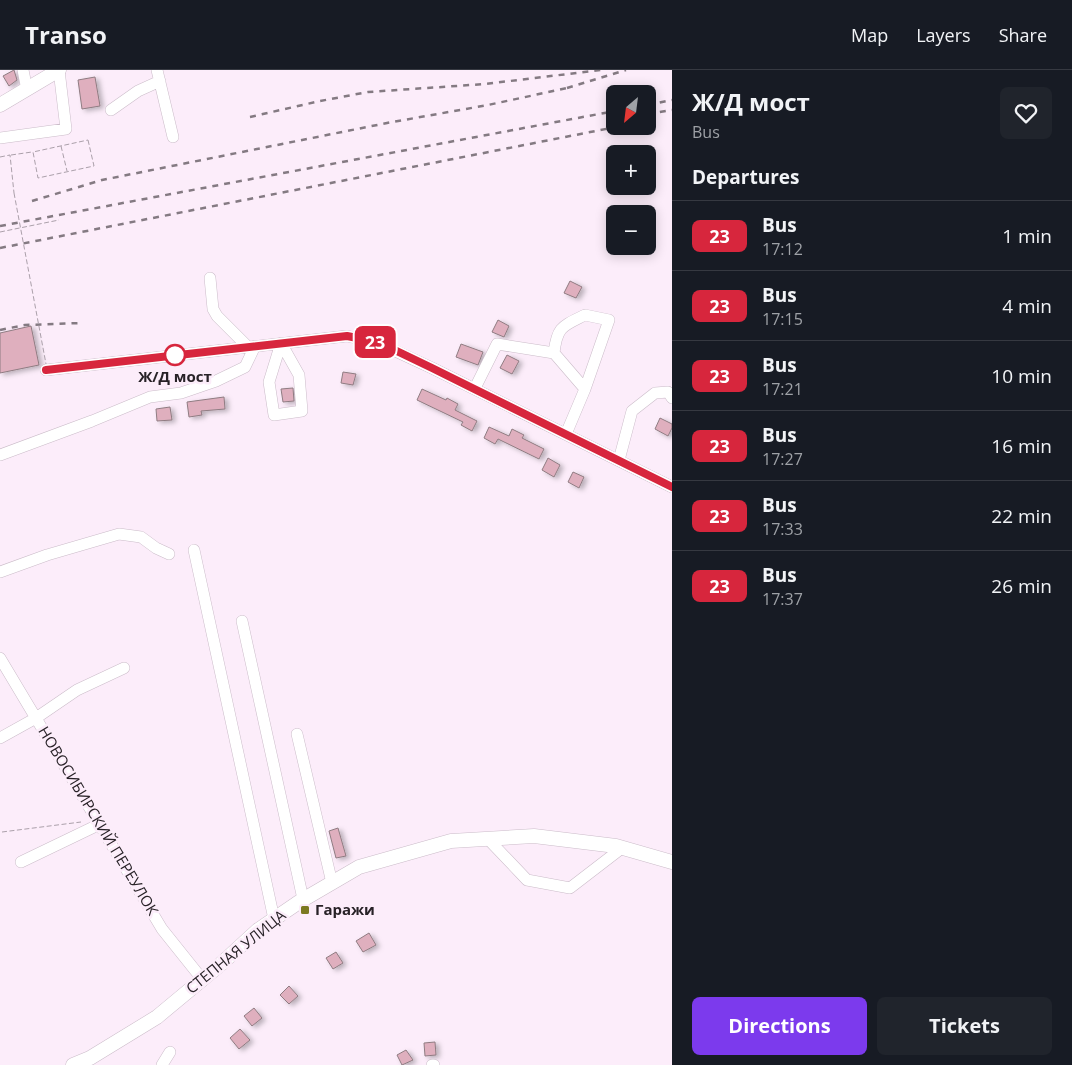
<!DOCTYPE html>
<html lang="en">
<head>
<meta charset="utf-8">
<style>
	:root { --surface:#171b24; --page:#20242c; --text:#f1f3f6; --muted:#9ea1a6; --line:#363941; --accent:#7c3aed }
	body { margin:0; font-family:"Open Sans",sans-serif; background:var(--page); color:var(--text); height:100vh; display:flex; flex-direction:column; font-size:19px; white-space:nowrap }
	* { box-sizing:border-box; margin:0 }
	p { font-size:16px; color:var(--muted) }
	.icon { flex:none; width:28px; height:28px; fill:none; stroke:currentColor; stroke-width:2; stroke-linecap:round; stroke-linejoin:round }
	.map { position:relative; flex:1; overflow:hidden }
	.sheet { display:flex; flex-direction:column; background:var(--surface); width:400px }
	.sheet>* { flex:none }
	.badge { padding:0 10px; border-radius:8px; font-size:18px; line-height:32px }
	.needle { width:32px; rotate:208deg }
	.tools { position:absolute; left:606px; top:15px; display:grid; gap:10px }
	.tools a { display:grid; place-items:center; width:50px; height:50px; border-radius:8px; background:var(--surface); box-shadow:0 2px 12px #0003; font-size:25px }
	.map>.badge { position:absolute; translate:-50% -50%; box-shadow:0 0 0 2px #fff }
	h2 { padding:0 20px; font-size:19px; line-height:45px }
	.round { display:grid; place-items:center; flex:none; width:52px; height:52px; border-radius:8px; background:var(--page) }
	.headline { display:flex; align-items:center; justify-content:space-between; height:85px; padding:0 20px }
	h1 { font-size:24px; font-weight:700; line-height:38px }
	.cta { display:flex; gap:10px; margin-top:auto; padding:10px 20px }
	.cta a { flex:1; height:58px; border-radius:8px; background:var(--accent); color:#fff; font-size:20px; font-weight:700; line-height:58px; text-align:center }
	.cta a+a { background:var(--page); color:var(--text) }
	ul { padding:0; list-style:none }
	li { display:flex; align-items:center; gap:15px; height:70px; padding:0 20px; border-top:1px solid var(--line) }
	li div { flex:1 }
	li b { display:block; font-size:19px }
	li em { font-style:normal }
	li .badge { min-width:55px; font-weight:700; text-align:center }
	header { display:flex; align-items:center; gap:30px; box-sizing:border-box; height:70px; padding:0 25px; background:var(--surface); border-bottom:1px solid var(--line) }
	header strong { font-size:24px }
	nav { display:flex; gap:28px; margin-inline-start:auto; font-size:18px }
	main { display:flex; flex:1; min-height:0 }
	.map>svg:first-child { display:block }
	.building { fill:#dfafbe; stroke:#8f7c82; filter:url(#shadow) }
	.lines { fill:none; stroke-linecap:round; stroke-linejoin:round }
	.minor-casing { stroke:#cbbcc9; stroke-width:12 }
	.major-casing { stroke:#cbbcc9; stroke-width:15 }
	.path { stroke:#aba0aa; stroke-width:1; stroke-dasharray:5 2.5; stroke-linecap:butt }
	.minor { stroke:#fff; stroke-width:11 }
	.major { stroke:#fff; stroke-width:14 }
	.rail { stroke:#847a82; stroke-width:2.5; stroke-dasharray:6 6; stroke-linecap:butt }
	.path-bridge { stroke:#aba0aa; stroke-width:1; stroke-dasharray:5 2.5; stroke-linecap:butt }
	.line-casing { stroke:#fff; stroke-width:11 }
	.line { stroke:#d7263d; stroke-width:8 }
	.stop-dot { fill:#fff; stroke:#d7263d; stroke-width:2.5 }
	.poi-dot { fill:#7c7a21; stroke:#fcedfa; stroke-width:2 }
	.labels { text-anchor:middle; stroke-width:5; stroke-linejoin:round; paint-order:stroke }
	.stop-label { font-size:15px; font-weight:bold; fill:#282227; stroke:#fcedfa }
	.street-label { font-size:15px; fill:#282227; stroke:#fcedfa }
	.poi-label { font-size:15px; font-weight:bold; fill:#282227; stroke:#fcedfa; text-anchor:start }
</style>
</head>
<body>
<header>
<strong>Transo</strong>
<nav><a>Map</a><a>Layers</a><a>Share</a></nav>
</header>
<main>
<div class="map">
<svg width="672" height="995" viewBox="0 0 672 995">
	<defs>
		<filter id="shadow"><feDropShadow dx="3.5" dy="2" stdDeviation="2.5" flood-color="#0004"/></filter>
	</defs>
	<rect width="100%" height="100%" fill="#fcedfa"/>
	<path class="building" d="M14 0 17 10 9 16 3 6Z
		M95 7 100 36 82 39 78 10Z
		M570 211 582 217 576 228 564 223Z
		M498 250 509 256 504 267 492 262Z
		M31 256 39 295 0 303V263Z
		M461 274 483 282 478 295 456 287Z
		M507 285 519 291 512 304 500 298Z
		M343 302 356 304 353 315 341 313Z
		M293 318 294 331 283 332 281 319Z
		M422 319 446 330 447 328 458 334 455 340 477 351 472 361 461 355 463 352 417 330Z
		M224 327 225 339 201 341 202 345 189 347 187 332Z
		M170 337 172 350 157 351 156 339Z
		M660 348 672 354V358L668 366 655 359Z
		M489 357 509 366 512 359 524 365 522 368 544 379 539 389 498 369 495 374 484 368Z
		M548 388 560 395 554 407 542 400Z
		M573 402 584 407 579 418 568 412Z
		M338 758 346 786 336 788 329 761Z
		M369 863 376 875 363 882 356 871Z
		M336 882 343 893 333 899 326 888Z
		M289 916 298 926 289 934 280 925Z
		M254 938 262 948 252 956 244 946Z
		M240 959 250 970 239 979 230 968Z
		M435 972 436 985 425 986 424 973Z
		M406 980 413 990 402 995 397 985Z"/>
	<g class="lines">
		<g class="minor-casing">
			<path id="minor" d="M23 0 27 20
				M157 0 173 67
				M111 40 138 21 160 11
				M0 68 66 59 59 0
				M210 208 213 239 217 246 248 277
				M281 273 299 305 302 341 274 345 269 312Z
				M46 300 347 266 378 273 432 298 672 417
				M475 318 497 274 554 283
				M566 364 585 319 609 250 585 245C563 256 557 256 554 283L585 319
				M0 385 92 351 150 327 181 323 216 311 245 297 255 276
				M619 390 632 341 655 323 668 322 672 328
				M194 480 274 849
				M0 502 47 485 119 464 141 467 156 478 169 484
				M242 551 303 829
				M0 588 162 859 202 909
				M297 664 332 813
				M0 668 36 648 77 620 124 598
				M488 769 527 810 570 818 622 778
				M21 792 100 754
				M162 995 170 982
				M432 995H434"/>
		</g>
		<g class="major-casing">
			<path id="major" d="M0 35 59 0
				M73 995 90 988 157 947 222 893 258 860 299 832 359 797 451 771 534 766 616 776 672 792"/>
		</g>
		<path class="path" d="M88 70 94 96 38 108 33 82Z
			M61 76 67 101
			M11 85 32 82
			M0 87 10 85 14 123
			M0 162 59 150
			M2 762 81 752"/>
		<use href="#minor" class="minor"/>
		<use href="#major" class="major"/>
		<path class="rail" d="M567 18 626 0
			M648 35 672 30
			M648 44 672 40
			M250 47 320 31 368 22 485 14 601 0
			M32 131 102 110 387 53 488 35 572 17
			M0 156 615 41
			M0 178 621 56
			M0 260 25 255 82 253"/>
		<path class="path-bridge" d="M14 123 46 294"/>
	</g>
	<g class="lines">
		<g class="line-casing">
			<path id="line" d="M46 300 347 266 378 272 432 298 672 417"/>
		</g>
		<use href="#line" class="line"/>
	</g>
	<circle class="stop-dot" cx="175" cy="285" r="10"/>
	<rect class="poi-dot" x="300" y="835" width="10" height="10" rx="2.5"/>
	<g class="labels">
		<g class="stop-label">
			<text x="175" y="312">Ж/Д мост</text>
		</g>
		<g class="street-label">
			<text transform="translate(98 751) rotate(59)" y="5">НОВОСИБИРСКИЙ ПЕРЕУЛОК</text>
			<text transform="translate(236 882) rotate(-39)" y="5">СТЕПНАЯ УЛИЦА</text>
		</g>
		<g class="poi-label">
			<text x="315" y="845">Гаражи</text>
		</g>
	</g>
</svg>
<div class="tools">
<a><svg class="needle" viewBox="-14 -14 28 28"><path d="M0-13l5 13h-10z" fill="#e53935"/><path d="M0 13l5-13h-10z" fill="#9ea1a6"/></svg></a>
<a>+</a>
<a>−</a>
</div>
<b class="badge" style="left:375px;top:272px;background:#d7263d;color:#fff">23</b>
</div>
<section class="sheet">
<div class="headline"><div><h1>Ж/Д мост</h1><p>Bus</p></div><a class="round"><svg class="icon" aria-label="heart" viewBox="0 0 24 24"><path d="M12 20l-8-8c-3-5 5-10 8-4 3-6 11-1 8 4z"/></svg></a></div>
<h2>Departures</h2>
<ul>
<li><span class="badge" style="background:#d7263d;color:#fff">23</span><div><b>Bus</b><p>17:12</p></div><em>1 min</em></li>
<li><span class="badge" style="background:#d7263d;color:#fff">23</span><div><b>Bus</b><p>17:15</p></div><em>4 min</em></li>
<li><span class="badge" style="background:#d7263d;color:#fff">23</span><div><b>Bus</b><p>17:21</p></div><em>10 min</em></li>
<li><span class="badge" style="background:#d7263d;color:#fff">23</span><div><b>Bus</b><p>17:27</p></div><em>16 min</em></li>
<li><span class="badge" style="background:#d7263d;color:#fff">23</span><div><b>Bus</b><p>17:33</p></div><em>22 min</em></li>
<li><span class="badge" style="background:#d7263d;color:#fff">23</span><div><b>Bus</b><p>17:37</p></div><em>26 min</em></li>
</ul>
<div class="cta"><a>Directions</a><a>Tickets</a></div>
</section>
</main>
</body>
</html>
